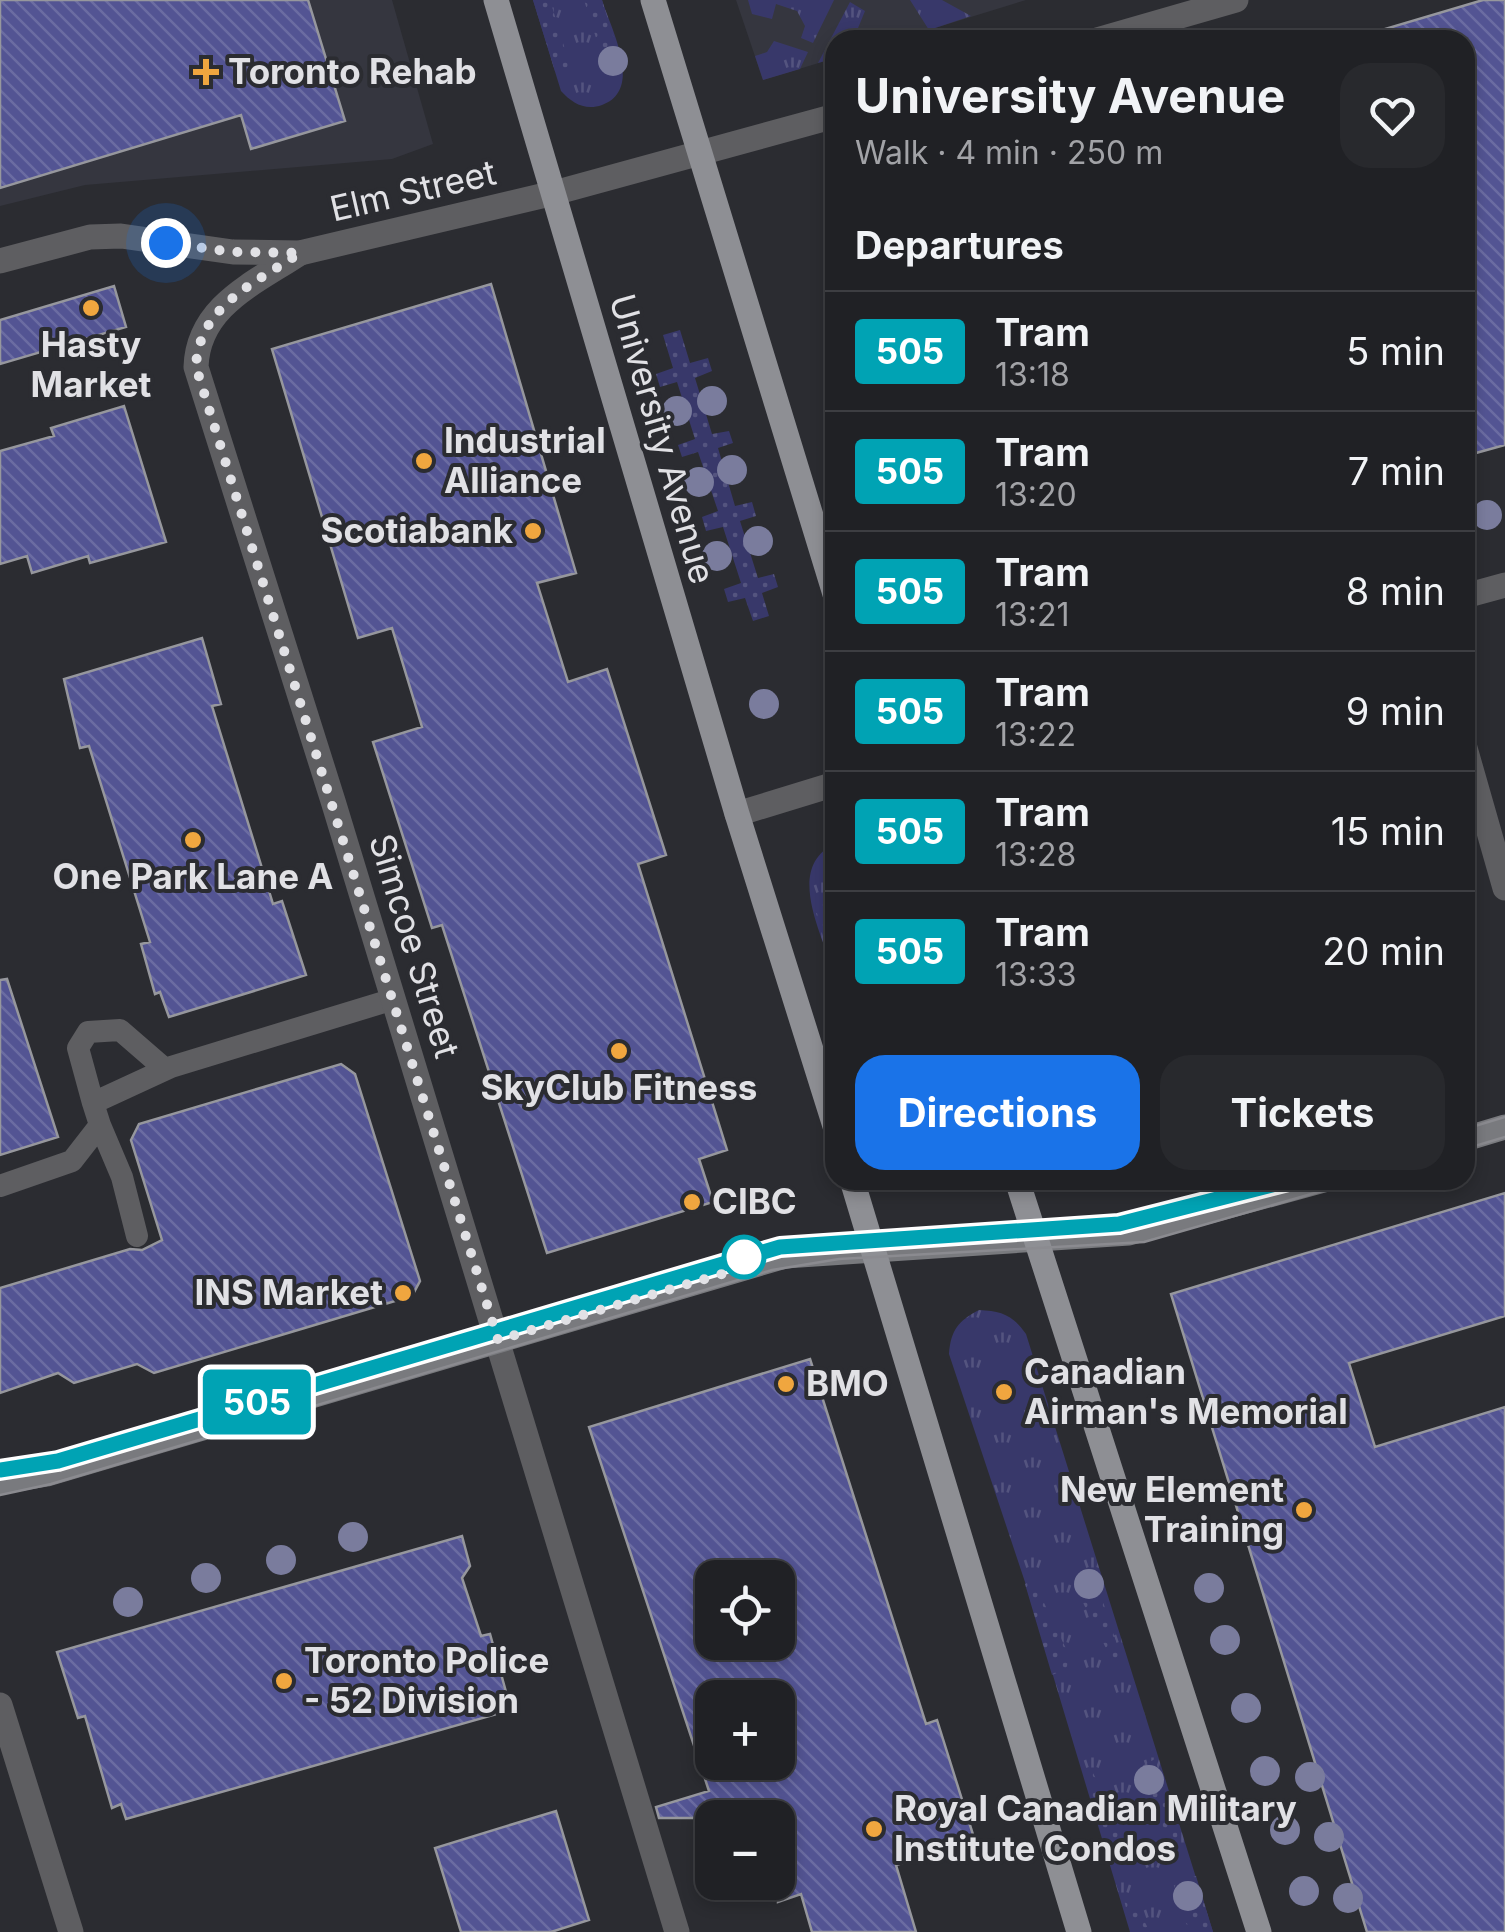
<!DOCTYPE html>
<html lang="en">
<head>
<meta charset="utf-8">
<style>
	:root { --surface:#202125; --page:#28292d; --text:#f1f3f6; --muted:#a2a3a7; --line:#3d3e42; --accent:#1a73e8 }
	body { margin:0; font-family:Inter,sans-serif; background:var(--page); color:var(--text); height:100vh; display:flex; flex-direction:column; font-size:38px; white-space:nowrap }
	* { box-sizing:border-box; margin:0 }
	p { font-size:32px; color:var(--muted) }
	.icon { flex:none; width:55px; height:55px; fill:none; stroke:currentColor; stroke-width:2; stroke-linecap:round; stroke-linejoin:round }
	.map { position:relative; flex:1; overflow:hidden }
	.panel { position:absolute; left:825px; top:30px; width:650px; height:1160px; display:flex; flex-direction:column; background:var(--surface); border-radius:30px; box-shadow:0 5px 15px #0003,0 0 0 2px var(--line) }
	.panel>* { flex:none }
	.badge { padding:0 20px; border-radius:8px; font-size:35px; line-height:65px }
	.fabs { position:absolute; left:695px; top:1560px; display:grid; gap:20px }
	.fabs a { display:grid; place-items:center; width:100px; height:100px; border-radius:20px; background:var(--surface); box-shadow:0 5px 15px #0003,0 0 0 2px var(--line); font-size:50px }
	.you { position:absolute; width:50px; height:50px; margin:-25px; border:8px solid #fff; border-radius:50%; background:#1a73e8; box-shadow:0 0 0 15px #1a73e833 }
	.map>.badge { position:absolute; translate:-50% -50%; box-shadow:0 0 0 5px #fff }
	h2 { padding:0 30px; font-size:38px; line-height:90px }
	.round { display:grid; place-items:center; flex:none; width:105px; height:105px; border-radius:30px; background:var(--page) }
	.head { display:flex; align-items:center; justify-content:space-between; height:170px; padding:0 30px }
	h1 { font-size:48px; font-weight:700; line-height:75px }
	.button { display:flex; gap:20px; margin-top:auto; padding:20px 30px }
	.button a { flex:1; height:115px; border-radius:30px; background:var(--accent); color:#fff; font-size:40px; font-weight:700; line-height:115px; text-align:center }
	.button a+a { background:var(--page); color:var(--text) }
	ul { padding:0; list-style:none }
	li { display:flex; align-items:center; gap:30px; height:120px; padding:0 30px; border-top:2px solid var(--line) }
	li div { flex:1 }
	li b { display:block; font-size:38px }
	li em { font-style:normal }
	li .badge { min-width:110px; font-weight:700; text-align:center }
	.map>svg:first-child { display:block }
	.built { fill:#35363f }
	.grass { fill:url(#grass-tufts) }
	.garden { fill:url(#garden-dots) }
	.building { fill:url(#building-back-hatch); stroke:#96979d; stroke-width:2.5; fill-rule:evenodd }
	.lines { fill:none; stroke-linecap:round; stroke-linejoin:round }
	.service { stroke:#5e5e61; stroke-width:22 }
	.minor { stroke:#5e5e61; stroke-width:25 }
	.tertiary { stroke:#5e5e61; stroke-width:25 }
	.secondary { stroke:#797a7e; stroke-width:25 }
	.primary { stroke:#8e8f94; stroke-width:25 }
	.tram { stroke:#8b8b90; stroke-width:2.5 }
	.tree { fill:#7a7c9d }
	.line-casing { stroke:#fff; stroke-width:22 }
	.line { stroke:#00a3b4; stroke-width:15 }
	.walk { stroke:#e1e1e5; stroke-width:10; stroke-dasharray:0 18 }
	.poi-dot { fill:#f0a63f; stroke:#2b2c31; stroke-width:4 }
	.stop-dot { fill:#fff; stroke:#00a3b4; stroke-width:5 }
	.labels { text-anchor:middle; stroke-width:8; stroke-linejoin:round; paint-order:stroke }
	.poi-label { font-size:35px; font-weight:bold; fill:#e1e1e5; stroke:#2b2c31; text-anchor:start }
	.street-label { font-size:35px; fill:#e1e1e5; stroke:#2b2c31 }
</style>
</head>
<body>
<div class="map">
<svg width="1505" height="1932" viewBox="0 0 1505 1932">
	<defs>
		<pattern id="grass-tufts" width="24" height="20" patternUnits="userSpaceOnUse" patternTransform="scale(2.5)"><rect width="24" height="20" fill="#38386a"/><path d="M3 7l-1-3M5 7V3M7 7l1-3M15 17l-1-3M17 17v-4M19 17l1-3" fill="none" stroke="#54547f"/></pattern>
		<pattern id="garden-dots" width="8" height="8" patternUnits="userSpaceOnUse" patternTransform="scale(2.5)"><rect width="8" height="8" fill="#38386a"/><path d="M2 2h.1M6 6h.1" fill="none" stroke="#54547f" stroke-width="1.8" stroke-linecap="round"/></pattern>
		<pattern id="building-back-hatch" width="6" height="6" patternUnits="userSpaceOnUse" patternTransform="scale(2.5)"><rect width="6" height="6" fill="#535493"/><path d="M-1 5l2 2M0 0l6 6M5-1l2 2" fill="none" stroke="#6b6ca2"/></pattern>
	</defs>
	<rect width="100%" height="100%" fill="#2b2c31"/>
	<path class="built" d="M0 0H392L433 144 392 159 85 185 0 206Z
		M736 0H1026L896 40H835V58L763 80Z"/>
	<path class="grass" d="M533 0H602C611 29 644 90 602 105 585 111 572 103 561 91Z
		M748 0H834L813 43 801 38 805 26 797 11 776 4 772 19 752 14Z
		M910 0H942L971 16 929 30Z
		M850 2 865 11 856 33 871 40H835V58L818 63Z
		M774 41 808 52 800 69 763 80 755 56 767 52Z
		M835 844V976C823 936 784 867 835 844Z
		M979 1310C1001 1311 1013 1315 1026 1334L1213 1932H1130L1025 1582 949 1354C951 1330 958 1321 979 1310Z"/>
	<path class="garden" d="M533 0H550L570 66 555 71Z
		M584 0H602L618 52 602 57Z
		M680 330 690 363 708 358 712 371 695 378 712 434 729 431 733 443 718 448 735 506 752 502 756 516 740 521 758 578 774 574 778 587 762 593 769 616 753 621 745 598 728 602 724 589 741 583 723 527 706 531 702 517 718 511 698 452 682 457 678 445 695 439 677 382 660 387 656 374 673 368 663 335Z
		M823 901 835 939V976L813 903Z
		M1092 1568 1121 1657 1113 1662 1073 1583 1079 1573Z
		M1033 1580 1070 1657 1066 1669 1052 1675 1025 1584Z
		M1155 1759 1182 1850 1173 1855 1136 1780 1142 1766Z
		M1093 1773 1132 1848 1130 1857 1112 1867 1086 1776Z
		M1196 1876 1213 1932H1196L1192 1923 1187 1925 1172 1895 1176 1883Z
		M1130 1894 1150 1932H1133L1123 1897Z"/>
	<path class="building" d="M0 0H308L345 121 251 149 241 115 0 188Z
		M1483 0H1505V445L1465 456V40H1380L1378 31Z
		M491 284 576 573 537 583 568 682 607 669 666 855 638 864 727 1150 699 1159 713 1202 547 1253 442 925 432 928 373 742 422 727 392 628 358 638 272 349Z
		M114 286 126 327 0 364V320Z
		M124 406 166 542 90 563 88 556 32 573 27 556 0 564V451L54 436 51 428Z
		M202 638 221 704 212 706 273 904 282 901 306 975 169 1017 160 992 155 994 141 944 150 942 89 746 80 748 64 679Z
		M7 979 58 1137 0 1155V980Z
		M341 1064 355 1074 420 1281 412 1296 154 1373 137 1364 74 1383 58 1373 0 1393V1288L130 1249 142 1250 162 1240 131 1140 139 1124Z
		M1505 1193V1316L1349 1363 1375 1447 1505 1407V1932H1367L1171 1294Z
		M810 1359 926 1724 937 1720 975 1841 896 1865 916 1932H812L801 1894 778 1902V1818H659L656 1807 709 1791 589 1427ZM712 1578H778V1642H712ZM712 1698H778V1762H712Z
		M462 1536 470 1566 462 1578 481 1636 490 1634 511 1710 126 1819 121 1804 112 1808 85 1716 78 1718 57 1652Z
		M556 1811 589 1920 551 1932H461L435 1848Z"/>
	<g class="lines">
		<path class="service" d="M93 1103 78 1048 88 1032 120 1030 165 1069
			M100 1125 122 1177 137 1236
			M0 1186 72 1161 100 1125 93 1103 171 1067 394 999"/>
		<path class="minor" d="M300 253C255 283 198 306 196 367L333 801 677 1932
			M1465 596 1505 585
			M1465 748 1505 888
			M737 814 835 784
			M0 1705 71 1932"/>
		<path class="tertiary" d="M1097 40 1236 0
			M0 261 90 237 121 236 233 252 300 253 554 193 835 116"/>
		<path class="secondary" d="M1465 1139 1505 1127
			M0 1482 47 1474 785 1256 1129 1233 1324 1180"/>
		<path class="primary" d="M496 0 737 814 835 1126
			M653 0 835 594
			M852 1180 1079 1932
			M1017 1180 1259 1932"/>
		<path class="tram" d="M1465 1129 1505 1117
			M1465 1149 1505 1137
			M0 1470 58 1461 780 1247 1104 1226 1173 1214 1292 1180
			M0 1495 51 1484 772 1270 839 1259 1144 1242 1360 1180"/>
	</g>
	<g class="tree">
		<circle cx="613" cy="61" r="15"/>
		<circle cx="712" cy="401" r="15"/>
		<circle cx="677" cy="411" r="15"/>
		<circle cx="732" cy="470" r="15"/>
		<circle cx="699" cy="482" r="15"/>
		<circle cx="1487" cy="515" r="15"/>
		<circle cx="758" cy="541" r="15"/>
		<circle cx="717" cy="556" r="15"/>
		<circle cx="764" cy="704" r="15"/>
		<circle cx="353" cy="1537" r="15"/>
		<circle cx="281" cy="1560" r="15"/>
		<circle cx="206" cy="1578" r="15"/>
		<circle cx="1089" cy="1584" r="15"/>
		<circle cx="1209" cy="1588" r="15"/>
		<circle cx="128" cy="1602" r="15"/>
		<circle cx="1225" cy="1640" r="15"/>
		<circle cx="1246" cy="1708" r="15"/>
		<circle cx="1265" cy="1771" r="15"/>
		<circle cx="1310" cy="1777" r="15"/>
		<circle cx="1149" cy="1780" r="15"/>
		<circle cx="1285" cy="1830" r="15"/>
		<circle cx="1329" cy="1837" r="15"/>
		<circle cx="1304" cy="1891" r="15"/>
		<circle cx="1188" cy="1896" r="15"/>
		<circle cx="1348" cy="1898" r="15"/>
	</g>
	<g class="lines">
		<g class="line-casing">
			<path id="line" d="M0 1470 58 1461 780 1247 1119 1224 1292 1180"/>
		</g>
		<use href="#line" class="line"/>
		<path class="walk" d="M166 243 233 252 300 253C255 283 198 307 196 367L498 1340 749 1266 744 1257"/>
	</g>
	<g class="poi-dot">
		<path d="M201 57h10v10h10v10h-10v10h-10v-10h-10v-10h10z"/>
		<circle cx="91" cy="308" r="10"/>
		<circle cx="424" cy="461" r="10"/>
		<circle cx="533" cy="531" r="10"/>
		<circle cx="193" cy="840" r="10"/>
		<circle cx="619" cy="1051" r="10"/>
		<circle cx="692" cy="1202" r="10"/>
		<circle cx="403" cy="1293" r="10"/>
		<circle cx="786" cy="1384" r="10"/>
		<circle cx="1004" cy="1392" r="10"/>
		<circle cx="1304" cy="1510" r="10"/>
		<circle cx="284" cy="1681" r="10"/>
		<circle cx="874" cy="1829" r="10"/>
	</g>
	<circle class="stop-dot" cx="744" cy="1257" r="20"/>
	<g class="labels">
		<g class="poi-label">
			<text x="228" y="84">Toronto Rehab</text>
			<text x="91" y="357" text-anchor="middle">Hasty<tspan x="91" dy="40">Market</tspan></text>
			<text x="444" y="453">Industrial<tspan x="444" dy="40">Alliance</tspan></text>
			<text x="513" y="543" text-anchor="end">Scotiabank</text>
			<text x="193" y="889" text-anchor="middle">One Park Lane A</text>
			<text x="619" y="1100" text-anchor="middle">SkyClub Fitness</text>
			<text x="712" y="1214">CIBC</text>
			<text x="383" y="1305" text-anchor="end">INS Market</text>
			<text x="1024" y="1384">Canadian<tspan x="1024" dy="40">Airman's Memorial</tspan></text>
			<text x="806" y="1396">BMO</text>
			<text x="1284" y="1502" text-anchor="end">New Element<tspan x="1284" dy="40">Training</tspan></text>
			<text x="304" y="1673">Toronto Police<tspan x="304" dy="40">- 52 Division</tspan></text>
			<text x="894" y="1821">Royal Canadian Military<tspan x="894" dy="40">Institute Condos</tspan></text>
		</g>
		<g class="street-label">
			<text transform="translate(413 191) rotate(-13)" y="12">Elm Street</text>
			<text transform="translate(662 439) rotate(74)" y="12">University Avenue</text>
			<text transform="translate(414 946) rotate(73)" y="12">Simcoe Street</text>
		</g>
	</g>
</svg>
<div class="fabs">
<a><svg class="icon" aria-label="locate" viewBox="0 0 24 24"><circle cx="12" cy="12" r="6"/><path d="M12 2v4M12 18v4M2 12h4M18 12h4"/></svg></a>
<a>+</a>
<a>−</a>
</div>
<div class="you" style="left:166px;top:243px"></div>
<b class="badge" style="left:257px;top:1402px;background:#00a3b4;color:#fff">505</b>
<section class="panel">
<div class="head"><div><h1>University Avenue</h1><p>Walk · 4 min · 250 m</p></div><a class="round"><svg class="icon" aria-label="heart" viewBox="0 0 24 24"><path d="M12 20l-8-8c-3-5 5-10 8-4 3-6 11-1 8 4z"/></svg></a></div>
<h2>Departures</h2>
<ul>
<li><span class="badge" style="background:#00a3b4;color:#fff">505</span><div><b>Tram</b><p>13:18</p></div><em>5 min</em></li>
<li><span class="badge" style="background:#00a3b4;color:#fff">505</span><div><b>Tram</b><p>13:20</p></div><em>7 min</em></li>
<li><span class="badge" style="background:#00a3b4;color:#fff">505</span><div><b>Tram</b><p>13:21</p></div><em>8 min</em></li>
<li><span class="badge" style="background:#00a3b4;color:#fff">505</span><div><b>Tram</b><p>13:22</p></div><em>9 min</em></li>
<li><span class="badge" style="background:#00a3b4;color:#fff">505</span><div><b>Tram</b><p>13:28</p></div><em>15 min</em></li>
<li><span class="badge" style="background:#00a3b4;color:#fff">505</span><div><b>Tram</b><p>13:33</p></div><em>20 min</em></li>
</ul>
<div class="button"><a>Directions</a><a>Tickets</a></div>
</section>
</div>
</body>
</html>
